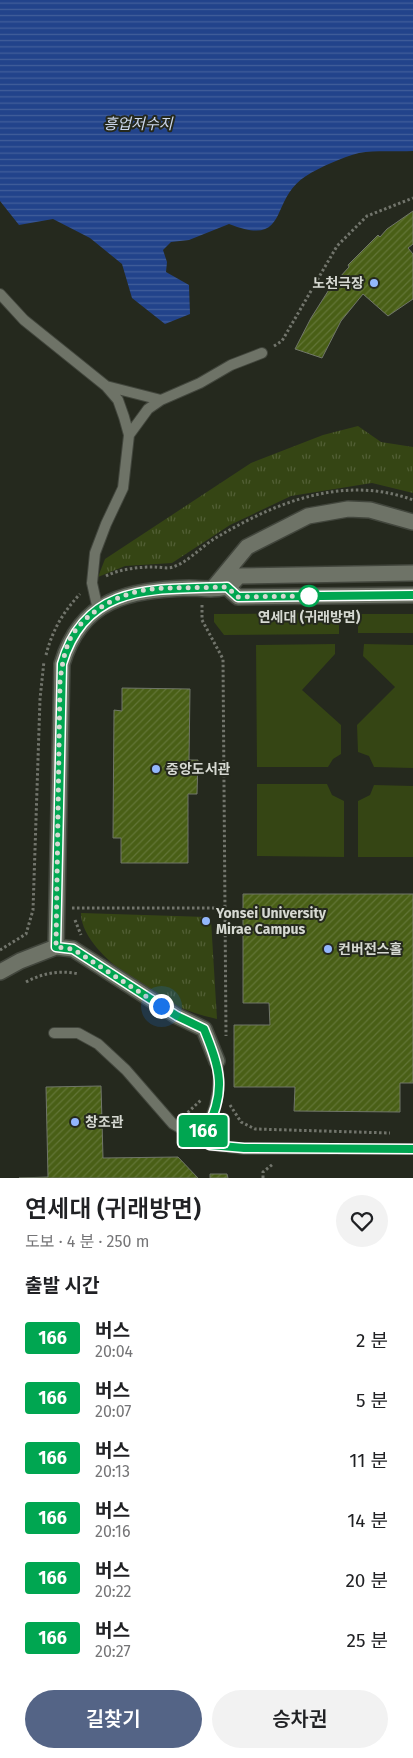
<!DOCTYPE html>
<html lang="ko">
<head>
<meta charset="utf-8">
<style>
	:root { --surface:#fff; --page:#f2f2f2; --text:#202124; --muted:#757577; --accent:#546486 }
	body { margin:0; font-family:"Fira Sans","Noto Sans KR",sans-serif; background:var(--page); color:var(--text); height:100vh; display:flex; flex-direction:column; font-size:19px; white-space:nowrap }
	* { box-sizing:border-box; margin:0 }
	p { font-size:16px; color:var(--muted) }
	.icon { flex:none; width:28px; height:28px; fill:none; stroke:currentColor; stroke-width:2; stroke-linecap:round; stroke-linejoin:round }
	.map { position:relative; height:1178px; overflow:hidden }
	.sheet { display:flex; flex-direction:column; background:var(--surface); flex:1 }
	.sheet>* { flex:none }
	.badge { padding:0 10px; border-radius:4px; font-size:18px; line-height:32px }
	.you { position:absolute; width:25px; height:25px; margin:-12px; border:4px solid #fff; border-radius:50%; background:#1a73e8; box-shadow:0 0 0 8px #1a73e833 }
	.map>.badge { position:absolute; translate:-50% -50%; box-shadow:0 0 0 2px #fff }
	h2 { padding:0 25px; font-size:19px; line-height:45px }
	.round { display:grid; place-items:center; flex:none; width:52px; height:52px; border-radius:26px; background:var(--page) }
	.headline { display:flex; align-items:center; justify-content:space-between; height:85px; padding:0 25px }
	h1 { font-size:24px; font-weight:600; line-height:38px }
	.action { display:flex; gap:10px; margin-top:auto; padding:10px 25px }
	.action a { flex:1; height:58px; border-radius:30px; background:var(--accent); color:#fff; font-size:20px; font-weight:600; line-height:58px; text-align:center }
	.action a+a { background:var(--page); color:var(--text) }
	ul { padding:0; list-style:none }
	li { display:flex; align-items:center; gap:15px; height:60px; padding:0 25px }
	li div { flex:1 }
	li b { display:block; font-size:19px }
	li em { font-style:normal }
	li .badge { min-width:55px; font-weight:700; text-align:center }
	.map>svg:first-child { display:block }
	.grass { fill:url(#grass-tufts) }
	.green { fill:#354514 }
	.water { fill:url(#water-rules) }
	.building { fill:url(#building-hatch); stroke:#707669 }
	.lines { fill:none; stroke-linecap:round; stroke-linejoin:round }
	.lane-casing { stroke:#42463d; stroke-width:12 }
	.street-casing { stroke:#42463d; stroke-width:18 }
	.path { stroke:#72756c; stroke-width:3; stroke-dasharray:2.5 2.5; stroke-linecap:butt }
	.lane { stroke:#6e7367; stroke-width:10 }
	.street { stroke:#6e7367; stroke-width:15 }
	.line-casing { stroke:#fff; stroke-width:11 }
	.line { stroke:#00a651; stroke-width:8 }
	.walk { stroke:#d6d9d2; stroke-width:5; stroke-dasharray:0 9 }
	.poi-dot { fill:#93b7fd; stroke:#25291e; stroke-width:2 }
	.stop-dot { fill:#fff; stroke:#00a651; stroke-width:2.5 }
	.labels { text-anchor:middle; stroke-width:4; stroke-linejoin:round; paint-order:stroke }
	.poi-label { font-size:14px; font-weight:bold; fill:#d6d9d2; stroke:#25291e; text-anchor:start }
	.stop-label { font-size:14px; font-weight:bold; fill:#d6d9d2; stroke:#25291e }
	.water-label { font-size:15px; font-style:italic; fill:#cdd8ed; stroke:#25291e }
</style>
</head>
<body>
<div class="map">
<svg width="413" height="1178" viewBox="0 0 413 1178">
	<defs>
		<pattern id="grass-tufts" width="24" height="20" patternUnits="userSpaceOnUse" patternTransform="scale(1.25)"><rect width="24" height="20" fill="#354514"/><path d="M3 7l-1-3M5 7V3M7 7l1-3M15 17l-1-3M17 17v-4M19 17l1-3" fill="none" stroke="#525f35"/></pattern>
		<pattern id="water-rules" width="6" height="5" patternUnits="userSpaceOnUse" patternTransform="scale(1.25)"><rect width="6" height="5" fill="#22438b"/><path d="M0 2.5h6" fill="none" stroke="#415e9a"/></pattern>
		<pattern id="building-hatch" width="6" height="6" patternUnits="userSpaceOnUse" patternTransform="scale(1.25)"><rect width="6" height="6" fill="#495f16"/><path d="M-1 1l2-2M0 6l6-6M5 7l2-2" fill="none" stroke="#627537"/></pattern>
	</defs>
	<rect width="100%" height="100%" fill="#25291e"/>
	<path class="grass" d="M358 426 381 442 413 447V493L372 483 291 496 230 525 172 563 125 566 98 577 105 559 251 463 323 435Z
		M81 913 207 917 211 920 217 1019C204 1016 190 1012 177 1006 146 991 81 950 81 913Z"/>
	<path class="green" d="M339 613V634L224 635 214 622V614Z
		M358 614H413V633H358Z
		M335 644V654L302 690 341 725V754L333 759 328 767H257L256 645Z
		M364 644 413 645V768L374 767 369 756 358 752 357 725 395 687 363 656Z
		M257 784H327L332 795 344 801V857L257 856Z
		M374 785 413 786V857H358V801L370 795Z"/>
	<path class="water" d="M0 0H413V151C396 152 376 150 359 153 343 157 320 167 306 176 268 200 291 248 229 224L189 240 171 242 163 250 167 262 166 272 189 285 190 314 165 324 132 298 122 264 90 238 53 219 19 225 0 201Z"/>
	<path class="building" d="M413 211V244L408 248 413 254V299L388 316 363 294 341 321 322 358 295 349 311 318 330 288 349 267 348 265 378 235 380 237 387 229Z
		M122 688 190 689 189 760H198L197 794H188V863H121V838H113L114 710 122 711Z
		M243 894H413V1083H400V1112L294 1111 295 1087H234V1025H270L269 1003H243Z
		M101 1086 103 1158 178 1157 198 1178H19L48 1177 46 1087Z
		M210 1174H227L228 1178H210Z"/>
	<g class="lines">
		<g class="lane-casing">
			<path id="lane" d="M0 294 24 320 106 386 118 400 124 417 129 435 123 488 106 524 95 553 92 583 98 610
				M106 386 161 400
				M129 435 148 409 161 400 200 383 231 365 262 353
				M54 1033H78L98 1044 126 1070 173 1124 210 1145 244 1149H413
				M190 1135 205 1131C217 1108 221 1086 217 1061"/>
		</g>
		<g class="street-casing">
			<path id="street" d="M214 587 247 547 308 516 348 509 370 510 413 522
				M227 587 238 597 413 595
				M56 947 73 949 177 1016 204 1029 217 1061
				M0 972 20 961 56 947 62 664C81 599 128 590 189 588 199 588 218 591 228 586 232 585 236 579 239 576L413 573"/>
		</g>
		<path class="path" d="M274 346 282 341 337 246 367 216 413 198
			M106 576C120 569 138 567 154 567 160 567 168 569 173 567 188 562 201 547 214 539 274 503 343 474 413 500
			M202 605V620L223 659 226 1036
			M46 655C52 631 63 612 80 594
			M72 908H224
			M75 920 81 935
			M0 950 26 934 33 910 40 699 44 661
			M26 982C43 973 60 970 79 974
			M230 1105 241 1122 255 1129 390 1133
			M184 1116 201 1100
			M263 1178V1172L273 1164"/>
		<use href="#lane" class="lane"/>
		<use href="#street" class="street"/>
	</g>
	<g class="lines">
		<g class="line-casing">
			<path id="line" d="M413 595 238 597 227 587C157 590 86 581 62 664L56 947 73 949 177 1016 204 1029C220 1069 227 1090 206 1131L190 1135 210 1145 244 1148 413 1149"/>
		</g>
		<use href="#line" class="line"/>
		<path class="walk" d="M161 1006 73 949 56 947 60 681C62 666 64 651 71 637 86 611 122 592 151 589 176 587 202 588 227 587L238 597 309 596"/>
	</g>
	<g class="poi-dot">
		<circle cx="374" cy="283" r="5"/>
		<circle cx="156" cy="769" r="5"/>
		<circle cx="206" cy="921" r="5"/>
		<circle cx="328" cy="949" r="5"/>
		<circle cx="75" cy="1122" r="5"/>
	</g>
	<circle class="stop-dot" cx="309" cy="596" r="10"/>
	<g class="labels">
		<g class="poi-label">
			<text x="364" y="288" text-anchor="end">노천극장</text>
			<text x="166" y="774">중앙도서관</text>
			<text x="216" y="918">Yonsei University<tspan x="216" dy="16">Mirae Campus</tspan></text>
			<text x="338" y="954">컨버전스홀</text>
			<text x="85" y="1127">창조관</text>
		</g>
		<g class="stop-label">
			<text x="309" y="622">연세대 (귀래방면)</text>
		</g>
		<g class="water-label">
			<text x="138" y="129">흥업저수지</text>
		</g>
	</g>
</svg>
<div class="you" style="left:161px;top:1006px"></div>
<b class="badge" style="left:203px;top:1131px;background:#00a651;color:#fff">166</b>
</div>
<section class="sheet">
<div class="headline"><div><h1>연세대 (귀래방면)</h1><p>도보 · 4 분 · 250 m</p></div><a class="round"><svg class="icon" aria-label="heart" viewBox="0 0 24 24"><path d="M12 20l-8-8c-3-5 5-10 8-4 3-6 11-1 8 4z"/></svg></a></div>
<h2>출발 시간</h2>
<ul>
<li><span class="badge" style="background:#00a651;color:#fff">166</span><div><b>버스</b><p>20:04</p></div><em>2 분</em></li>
<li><span class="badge" style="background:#00a651;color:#fff">166</span><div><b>버스</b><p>20:07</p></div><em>5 분</em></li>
<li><span class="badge" style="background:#00a651;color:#fff">166</span><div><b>버스</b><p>20:13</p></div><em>11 분</em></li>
<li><span class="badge" style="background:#00a651;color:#fff">166</span><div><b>버스</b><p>20:16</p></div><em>14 분</em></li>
<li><span class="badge" style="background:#00a651;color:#fff">166</span><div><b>버스</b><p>20:22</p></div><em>20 분</em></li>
<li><span class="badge" style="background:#00a651;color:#fff">166</span><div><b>버스</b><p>20:27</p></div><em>25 분</em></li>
</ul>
<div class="action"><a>길찾기</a><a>승차권</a></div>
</section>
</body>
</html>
